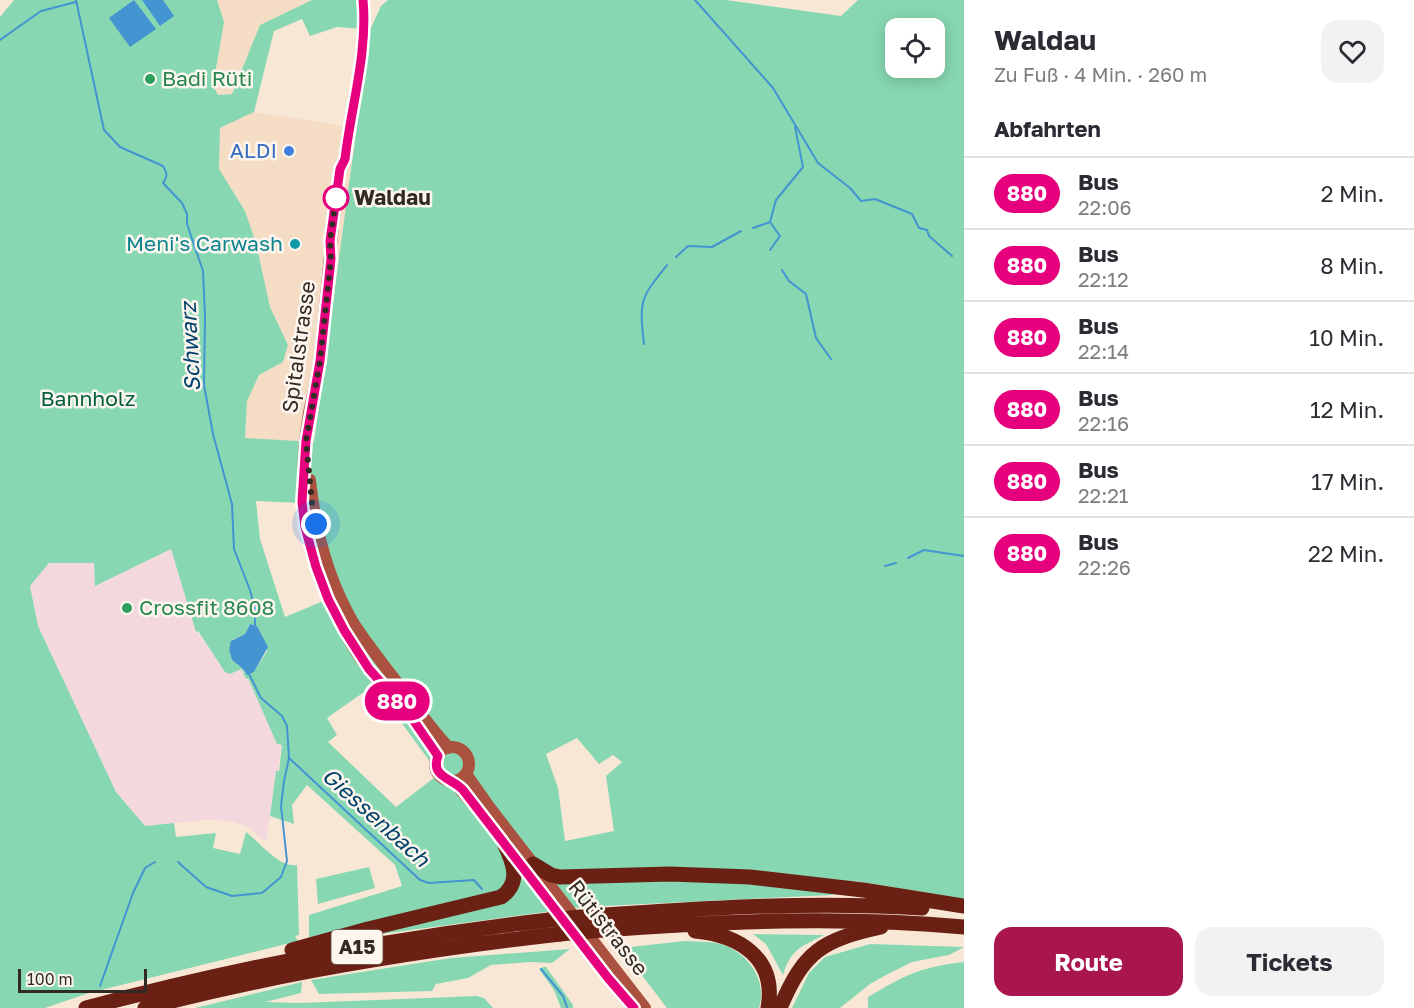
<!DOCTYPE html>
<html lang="de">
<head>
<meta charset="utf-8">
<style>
	:root { --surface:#fff; --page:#f2f2f3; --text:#2b2b33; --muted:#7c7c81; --line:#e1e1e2; --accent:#a9164e }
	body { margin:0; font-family:"Golos Text",sans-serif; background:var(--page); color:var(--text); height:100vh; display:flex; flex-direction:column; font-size:22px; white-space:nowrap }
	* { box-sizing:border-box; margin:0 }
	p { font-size:20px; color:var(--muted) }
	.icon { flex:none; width:33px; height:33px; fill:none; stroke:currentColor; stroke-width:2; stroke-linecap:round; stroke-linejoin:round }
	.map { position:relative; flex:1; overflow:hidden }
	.details { display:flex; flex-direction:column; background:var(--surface); width:450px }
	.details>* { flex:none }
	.badge { padding:0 12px; border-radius:20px; font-size:21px; line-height:39px }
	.fabs { position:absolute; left:885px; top:18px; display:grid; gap:12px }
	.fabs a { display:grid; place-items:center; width:60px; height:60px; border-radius:12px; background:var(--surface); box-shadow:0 3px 15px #0003; font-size:30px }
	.scale { position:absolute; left:18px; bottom:15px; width:129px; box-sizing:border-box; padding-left:6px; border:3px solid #312b24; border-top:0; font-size:16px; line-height:21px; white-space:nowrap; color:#312b24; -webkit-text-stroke:4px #fdf6ef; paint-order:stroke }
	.you { position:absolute; width:30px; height:30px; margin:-15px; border:4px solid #fff; border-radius:50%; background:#1a73e8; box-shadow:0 0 0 9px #1a73e833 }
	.map>.badge { position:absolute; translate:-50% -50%; box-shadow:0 0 0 3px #fff }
	h2 { padding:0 30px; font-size:22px; line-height:54px }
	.round { display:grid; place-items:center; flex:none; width:63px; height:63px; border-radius:18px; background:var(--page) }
	.summary { display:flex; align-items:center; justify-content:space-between; height:102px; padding:0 30px }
	h1 { font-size:28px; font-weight:700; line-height:45px }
	.action { display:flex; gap:12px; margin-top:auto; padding:12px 30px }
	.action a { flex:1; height:69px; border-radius:18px; background:var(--accent); color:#fff; font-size:24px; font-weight:700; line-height:69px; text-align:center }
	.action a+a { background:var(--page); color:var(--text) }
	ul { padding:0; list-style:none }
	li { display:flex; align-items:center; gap:18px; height:72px; padding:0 30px; border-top:2px solid var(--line) }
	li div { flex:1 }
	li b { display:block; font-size:22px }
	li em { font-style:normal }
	li .badge { min-width:66px; font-weight:700; text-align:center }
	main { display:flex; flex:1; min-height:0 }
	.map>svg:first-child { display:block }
	.built { fill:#f4dcc5 }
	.industrial { fill:#f3d9de }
	.green { fill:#87d8b2; fill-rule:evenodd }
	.water { fill:#4394d0 }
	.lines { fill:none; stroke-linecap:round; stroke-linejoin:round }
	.stream { stroke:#4394d0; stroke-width:2 }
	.secondary { stroke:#ab513f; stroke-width:12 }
	.motorway { stroke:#6a2013; stroke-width:15 }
	.motorway-bridge { stroke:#6a2013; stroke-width:15 }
	.line-casing { stroke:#fff; stroke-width:14 }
	.line { stroke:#e6007e; stroke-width:9 }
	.walk { stroke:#312b24; stroke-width:6; stroke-dasharray:0 10.8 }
	.leisure-dot { fill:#2e9e5b; stroke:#fdf6ef; stroke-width:2 }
	.shop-dot { fill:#3f7fe0; stroke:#fdf6ef; stroke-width:2 }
	.stop-dot { fill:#fff; stroke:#e6007e; stroke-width:3 }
	.culture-dot { fill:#0f9aa8; stroke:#fdf6ef; stroke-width:2 }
	.labels { text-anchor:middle; stroke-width:5; stroke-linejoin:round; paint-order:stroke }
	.shield { fill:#fdf6ef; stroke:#6e6861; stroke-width:1.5 }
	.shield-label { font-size:20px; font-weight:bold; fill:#312b24 }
	.leisure-label { font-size:21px; fill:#27864d; stroke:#fdf6ef; text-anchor:start }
	.shop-label { font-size:21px; fill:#366cbe; stroke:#fdf6ef; text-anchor:end }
	.stop-label { font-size:21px; font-weight:bold; fill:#312b24; stroke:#fdf6ef; text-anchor:start }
	.culture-label { font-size:21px; fill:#0d838f; stroke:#fdf6ef; text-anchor:end }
	.street-label { font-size:21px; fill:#312b24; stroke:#fdf6ef }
	.park-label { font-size:21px; fill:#035d3f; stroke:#fdf6ef }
	.water-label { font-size:22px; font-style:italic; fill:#00426a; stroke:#fdf6ef }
</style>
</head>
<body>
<main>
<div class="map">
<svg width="964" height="1008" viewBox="0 0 964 1008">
	<rect width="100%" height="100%" fill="#f9e7d6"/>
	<path class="built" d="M217 0H312L260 25 232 94 217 95 213 86 224 22Z
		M254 112 357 128 314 442 245 439 247 401 259 375 283 362 288 345 270 307 256 243 245 211 219 169 220 128Z"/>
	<path class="industrial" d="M171 549 196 631 220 662 225 672 230 674 241 668 245 679 248 678 277 744 282 745 278 771 276 772 266 842 247 827 230 821 206 820 145 826 116 792 38 626 30 586 49 563H94L95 586Z"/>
	<path class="green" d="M14 0H217L224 22 213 86 218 95 232 94 260 25 312 0H363V29L337 27 310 36 302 19 274 31 254 112 220 128 219 169 245 211 256 243 270 307 288 345 283 362 259 375 247 401 245 438 314 442 370 30 381 6 388 0H726L841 16 858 0H964V899L855 881 832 895 583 907 381 934 378 921 309 939V915L402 886 395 865 307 785 292 805 294 824 270 816 276 771H279L282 745 277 744 248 678 246 679 241 669 230 674 225 672 198 631 196 632 171 549 95 586 94 563H49L30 586 38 626 116 792 145 826 174 823 176 837 216 833 213 848 240 854 246 832C261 843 279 868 297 865L299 935 295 936 298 941 89 993 45 1008H0V17ZM896 28H934V68H896ZM256 501 302 503 328 599 285 617 260 539ZM250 624 257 626 267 646V651L254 672 244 673 242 668 232 660 229 650 232 640 245 634ZM374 685 439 774 396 807 328 742 337 735 327 718ZM577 738 599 764 613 755 622 762 606 776 614 831 565 841 558 788 546 754Z
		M369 867 375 888 318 904 316 879Z
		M753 934 824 935C801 947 791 949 783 975L766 944Z
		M685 941C698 942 716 941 727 946 751 958 767 981 759 1008H667L621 948Z
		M870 944 964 947 949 955 912 962 886 975 870 984 840 1008H792L809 973 825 957Z
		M570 949 552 963 530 962 491 965 468 978 436 984 432 991 319 994 311 980 451 958Z
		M964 962V1008H868V997C905 975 920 967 964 962Z
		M543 967H546L573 1005V1008H561L554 990 539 969Z
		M302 982 301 993 265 1002 300 1003 477 996 484 998 493 1008H195Z"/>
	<path class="water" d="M134 0 156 29 130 47 109 18Z
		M142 0H163L174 16 160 26Z
		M250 624 257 626 268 647 254 672 247 675 242 668 232 660 229 650 231 641 245 634Z"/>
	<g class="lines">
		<path class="stream" d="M76 0 104 130 120 147 163 166C167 173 168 176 163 183L182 203 187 214V224L203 271 205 316 204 385 213 434 232 504 234 549 250 590 255 609V625
			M695 0 773 88 818 163 850 188 861 201 875 199 912 214 919 228 927 230 929 236 952 256
			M0 40 41 11 76 2
			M753 228 770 222
			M770 250 780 236 770 222 776 200 803 167 795 127
			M676 257 688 246 712 247 741 231
			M782 270 789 281 806 294 816 338 831 359
			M644 344C639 300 640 299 667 265
			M908 558 924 550 964 556
			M885 566 896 563
			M289 758 420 880 429 883 474 880 482 889
			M178 862 206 887 232 896 262 893 281 877 287 861 281 806 284 781 289 758 287 726 282 716 261 698 248 672
			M541 969 563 996 567 1007
			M100 986 133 893 145 868 155 862"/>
		<path class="secondary" d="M363 0C368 52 352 107 345 159L340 169C331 231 327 293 320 355 318 374 313 393 309 413 298 478 301 539 329 600 341 628 358 658 378 681 399 706 422 728 438 756
			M310 480C315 530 328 580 354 624 369 647 386 668 403 690 418 710 432 730 449 748
			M435 764a17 17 0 1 1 34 0a17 17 0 1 1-34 0Z
			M466 774 490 808 645 1008
			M453 781 478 810 608 978 634 1008"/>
		<path class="motorway" d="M533 864 551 875 560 877 670 874 750 877 863 890 964 906
			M591 916C701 908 812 901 922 908
			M602 930C723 921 843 916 964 927
			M695 931C739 935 777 958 768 1008
			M292 950 368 929 501 897C522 883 513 862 504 843
			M86 1008C239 967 393 938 549 920
			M145 1008C281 972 421 950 560 934
			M780 1008C804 951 822 940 881 927"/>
		<path class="motorway-bridge" d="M549 920 591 916
			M560 934 602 930"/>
	</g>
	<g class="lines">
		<g class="line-casing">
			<path id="line" d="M363 0C368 52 351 107 345 159L340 169 330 241 331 259 320 361 306 441 302 502 305 527 316 567 328 599 344 630 369 669 409 714 438 756C430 777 452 778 463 790L608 978 634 1008"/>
		</g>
		<use href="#line" class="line"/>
		<path class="walk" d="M316 524 312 503 306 441 320 361 331 259 330 241 336 198"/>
	</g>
	<g class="leisure-dot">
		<circle cx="150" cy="79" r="6"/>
		<circle cx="127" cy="608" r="6"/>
	</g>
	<circle class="shop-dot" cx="289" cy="151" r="6"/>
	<circle class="stop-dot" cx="336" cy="198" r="12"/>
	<circle class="culture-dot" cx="295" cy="244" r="6"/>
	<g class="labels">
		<rect class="shield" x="331.5" y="930" width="51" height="34" rx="4.5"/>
		<g class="shield-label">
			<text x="357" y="954">A15</text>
		</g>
		<g class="leisure-label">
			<text x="162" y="86">Badi Rüti</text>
			<text x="139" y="615">Crossfit 8608</text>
		</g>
		<g class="shop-label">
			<text x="277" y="158">ALDI</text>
		</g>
		<g class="stop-label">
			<text x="354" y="205">Waldau</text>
		</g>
		<g class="culture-label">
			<text x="283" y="251">Meni's Carwash</text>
		</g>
		<g class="street-label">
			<text transform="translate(299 347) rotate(-82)" y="7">Spitalstrasse</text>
			<text transform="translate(608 928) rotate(52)" y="7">Rütistrasse</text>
		</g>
		<g class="park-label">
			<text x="88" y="406">Bannholz</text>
		</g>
		<g class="water-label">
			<text transform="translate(190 347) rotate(-93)" y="8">Schwarz</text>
			<text transform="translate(376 817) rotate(42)" y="8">Giessenbach</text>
		</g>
	</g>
</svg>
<div class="fabs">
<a><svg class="icon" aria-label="locate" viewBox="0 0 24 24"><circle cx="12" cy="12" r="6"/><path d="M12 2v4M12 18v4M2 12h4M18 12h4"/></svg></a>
</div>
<div class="scale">100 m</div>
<div class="you" style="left:316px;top:524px"></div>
<b class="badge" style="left:397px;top:701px;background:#e6007e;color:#fff">880</b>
</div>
<section class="details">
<div class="summary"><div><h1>Waldau</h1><p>Zu Fuß · 4 Min. · 260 m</p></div><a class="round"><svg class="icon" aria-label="heart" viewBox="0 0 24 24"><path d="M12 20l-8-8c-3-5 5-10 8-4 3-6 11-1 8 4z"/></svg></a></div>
<h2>Abfahrten</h2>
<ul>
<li><span class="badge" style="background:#e6007e;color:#fff">880</span><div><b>Bus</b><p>22:06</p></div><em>2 Min.</em></li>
<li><span class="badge" style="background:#e6007e;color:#fff">880</span><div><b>Bus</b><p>22:12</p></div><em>8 Min.</em></li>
<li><span class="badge" style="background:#e6007e;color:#fff">880</span><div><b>Bus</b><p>22:14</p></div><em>10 Min.</em></li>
<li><span class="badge" style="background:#e6007e;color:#fff">880</span><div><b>Bus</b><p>22:16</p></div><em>12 Min.</em></li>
<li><span class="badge" style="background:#e6007e;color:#fff">880</span><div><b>Bus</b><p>22:21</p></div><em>17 Min.</em></li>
<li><span class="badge" style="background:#e6007e;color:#fff">880</span><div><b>Bus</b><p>22:26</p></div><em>22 Min.</em></li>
</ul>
<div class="action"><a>Route</a><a>Tickets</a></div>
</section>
</main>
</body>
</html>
